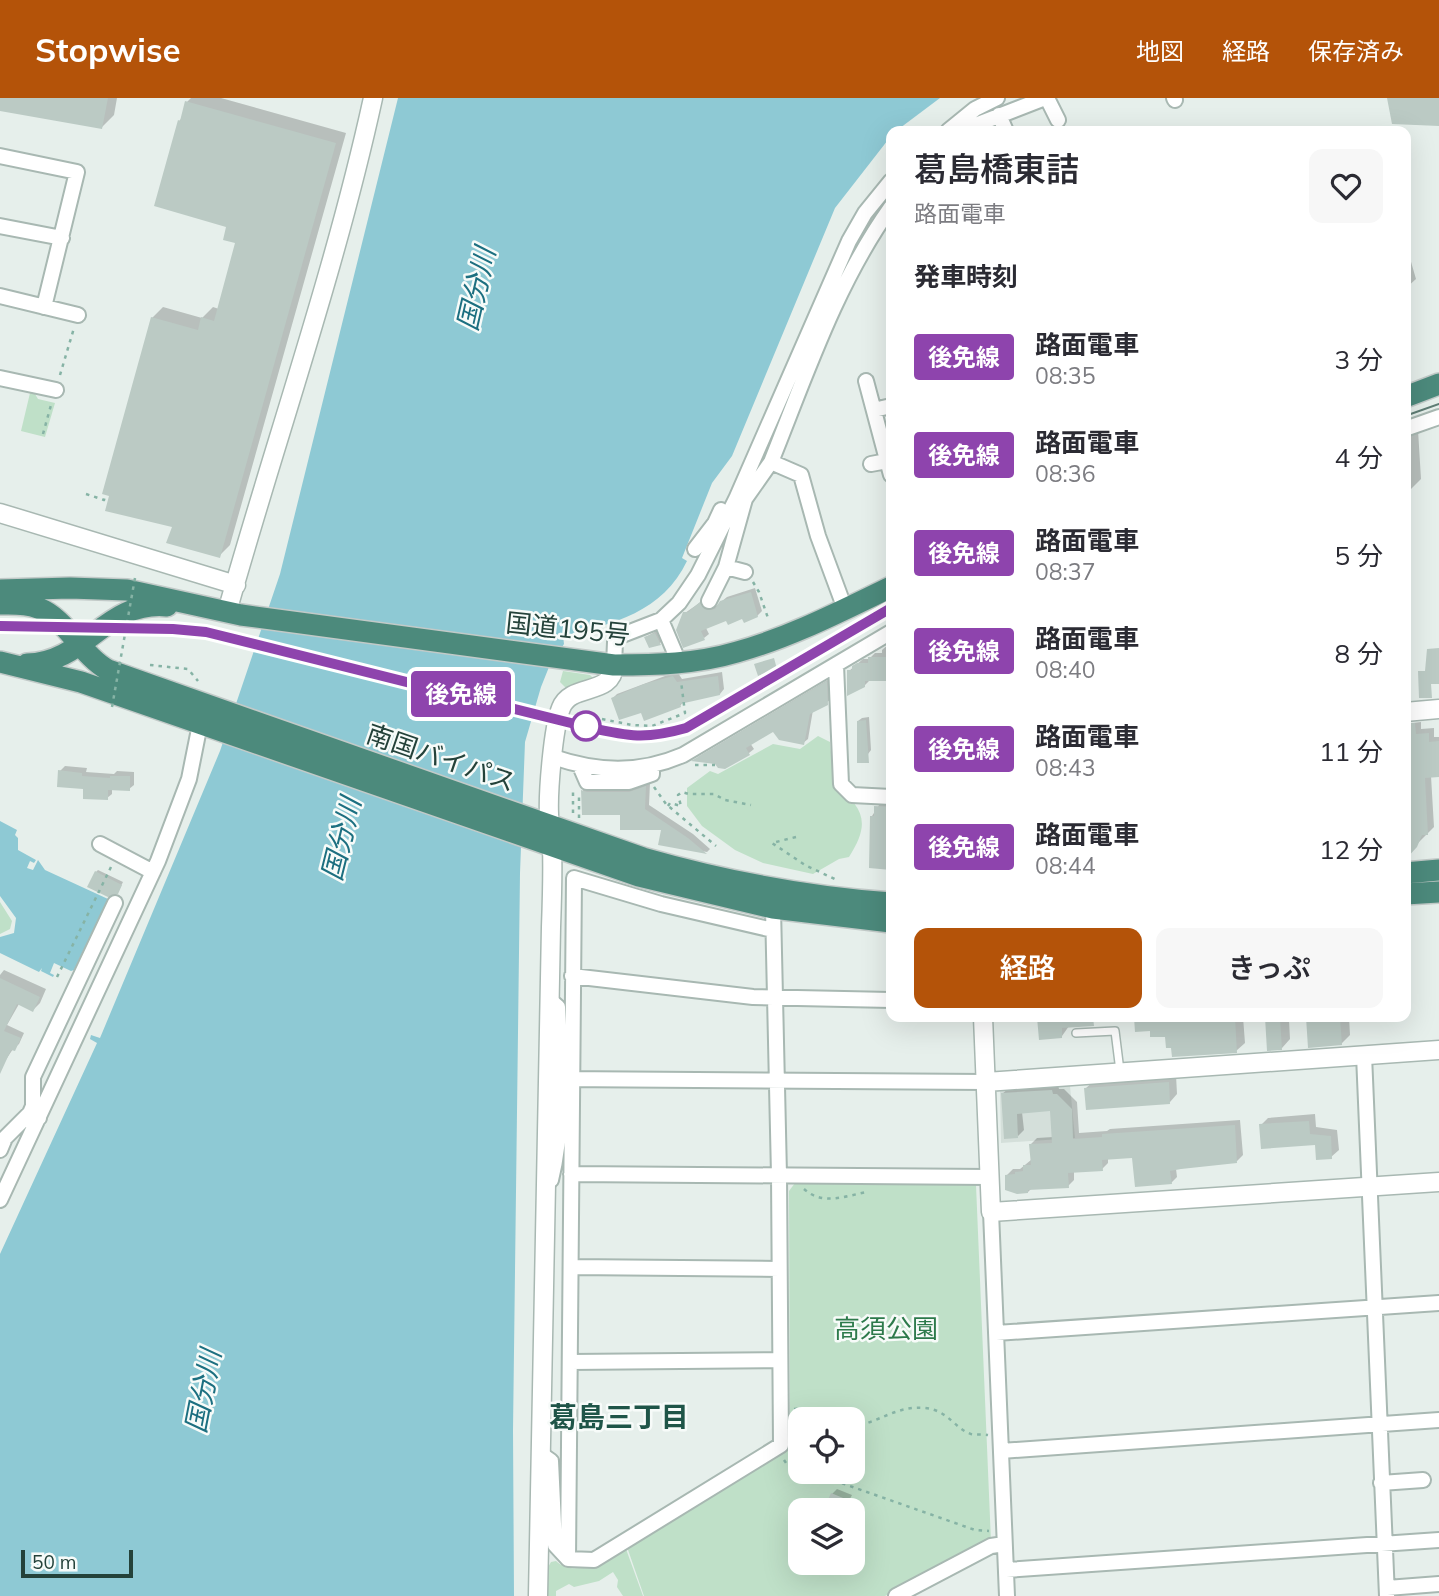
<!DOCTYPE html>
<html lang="ja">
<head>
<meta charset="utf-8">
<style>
	:root { --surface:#fff; --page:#f7f7f7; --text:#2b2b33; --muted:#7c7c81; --accent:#b45309 }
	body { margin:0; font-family:Mulish,"Noto Sans JP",sans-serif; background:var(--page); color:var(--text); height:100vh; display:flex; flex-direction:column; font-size:26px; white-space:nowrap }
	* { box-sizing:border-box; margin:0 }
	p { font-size:23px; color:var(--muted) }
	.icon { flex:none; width:38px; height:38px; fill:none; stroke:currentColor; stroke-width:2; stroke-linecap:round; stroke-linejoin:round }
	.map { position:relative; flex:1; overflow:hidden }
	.side { position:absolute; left:886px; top:28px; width:525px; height:896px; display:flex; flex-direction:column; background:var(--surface); border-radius:14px; box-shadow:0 7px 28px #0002 }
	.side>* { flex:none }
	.badge { padding:0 14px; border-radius:5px; font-size:24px; line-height:46px }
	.buttons { position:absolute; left:788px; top:1309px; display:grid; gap:14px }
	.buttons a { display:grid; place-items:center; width:77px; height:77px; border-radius:14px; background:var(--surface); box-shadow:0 7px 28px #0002; font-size:35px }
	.scale { position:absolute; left:21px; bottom:18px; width:112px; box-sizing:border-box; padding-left:7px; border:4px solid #24423a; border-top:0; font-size:19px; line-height:24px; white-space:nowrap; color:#24423a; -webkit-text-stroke:5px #f7fbf9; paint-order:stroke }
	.map>.badge { position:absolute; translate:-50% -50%; box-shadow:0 0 0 4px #fff }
	h2 { padding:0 28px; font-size:26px; line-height:63px }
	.round { display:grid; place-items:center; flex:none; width:74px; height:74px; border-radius:14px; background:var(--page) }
	.summary { display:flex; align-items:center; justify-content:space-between; height:119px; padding:0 28px }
	h1 { font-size:33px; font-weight:600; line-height:52px }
	.primary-button { display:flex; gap:14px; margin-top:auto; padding:14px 28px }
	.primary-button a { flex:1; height:80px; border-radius:14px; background:var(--accent); color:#fff; font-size:28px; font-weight:600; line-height:80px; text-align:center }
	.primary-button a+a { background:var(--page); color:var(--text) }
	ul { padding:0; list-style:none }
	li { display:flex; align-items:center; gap:21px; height:98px; padding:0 28px }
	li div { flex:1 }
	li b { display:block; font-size:26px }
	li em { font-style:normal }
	li .badge { min-width:77px; font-weight:700; text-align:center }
	header { display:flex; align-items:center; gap:42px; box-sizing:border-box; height:98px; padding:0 35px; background:var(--accent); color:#fff }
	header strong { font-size:33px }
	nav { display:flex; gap:38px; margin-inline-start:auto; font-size:24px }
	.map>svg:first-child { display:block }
	.built { fill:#d4dfda }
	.green { fill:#bfe0c8; fill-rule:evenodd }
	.water { fill:#8ec9d4 }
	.shadow { fill:#0003 }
	.building { fill:#bbcac4 }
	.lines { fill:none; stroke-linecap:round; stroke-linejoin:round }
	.service-casing { stroke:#a8b8b2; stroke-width:10 }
	.minor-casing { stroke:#a8b8b2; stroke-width:18 }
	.tertiary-casing { stroke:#a8b8b2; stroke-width:21 }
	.trunk-casing { stroke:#c2cac8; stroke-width:24 }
	.path { stroke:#86b3a5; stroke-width:2.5; stroke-dasharray:3.5 5; stroke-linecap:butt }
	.service { stroke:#fff; stroke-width:7 }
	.minor { stroke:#fff; stroke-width:14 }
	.tertiary { stroke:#fff; stroke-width:18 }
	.trunk { stroke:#4c8a7c; stroke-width:21 }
	.tram { stroke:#5f7d75; stroke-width:2 }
	.path-bridge { stroke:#86b3a5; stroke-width:2.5; stroke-dasharray:3.5 5; stroke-linecap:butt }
	.line-casing { stroke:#fff; stroke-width:16 }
	.line { stroke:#8e44ad; stroke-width:10 }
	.stop-dot { fill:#fff; stroke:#8e44ad; stroke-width:3.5 }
	.labels { text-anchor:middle; stroke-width:5; stroke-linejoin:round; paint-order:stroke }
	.street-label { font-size:26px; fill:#24423a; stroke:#f7fbf9 }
	.park-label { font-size:26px; fill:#2d7a4b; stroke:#f7fbf9 }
	.water-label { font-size:28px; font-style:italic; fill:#1c6f80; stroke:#f7fbf9 }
	.neighbourhood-label { font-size:28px; font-weight:bold; fill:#1f5548; stroke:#f7fbf9 }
</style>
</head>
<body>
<header>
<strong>Stopwise</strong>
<nav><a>地図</a><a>経路</a><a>保存済み</a></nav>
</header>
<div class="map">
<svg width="1439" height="1498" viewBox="0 0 1439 1498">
	<rect width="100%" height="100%" fill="#e6efeb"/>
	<path class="built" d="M1070 988 1075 1040 1001 1045 1000 993Z"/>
	<path class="green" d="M30 295 35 296 38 301 55 305 45 339 21 333Z
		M563 573 590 577 594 581 566 590 560 584Z
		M818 638 830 644 834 685C864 711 871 724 849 759L839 761 813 776 763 765 735 752 702 728 687 708V690L710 673 718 676 773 646 800 651Z
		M0 804 12 823 10 831 0 836Z
		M795 1085 976 1087 991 1444 885 1498H644L627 1449 790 1351 789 1093ZM800 1321H852V1374H800ZM800 1412H852V1465H800Z
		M626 1451 643 1498H623L617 1489 618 1482 613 1474 599 1483 574 1489 569 1486 556 1493V1498H546L547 1471 551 1464 556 1463C574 1481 608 1461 626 1451Z"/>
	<path class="water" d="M398 0H940L896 33H891V38L835 110 732 358 712 385 682 460 687 463C663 514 613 526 563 538L564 546 549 569 541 589 525 644 520 775 513 1333 514 1498H0V1156L97 945 90 941 91 937 100 940 220 653 280 476Z
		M0 723 17 732 15 737 18 740V752L36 762 34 765 30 763 27 770 33 772 38 762 45 772 108 801 74 872 71 873 54 865 50 875 54 877 53 879 41 873 42 870 39 874 0 855V839L14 835 16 820 0 798Z"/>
	<path class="shadow" d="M0 0H117L114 17 102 29 0 11Z
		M191 0H221L346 35 230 447 219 458 174 427 152 220 163 209 202 220 213 209 219 211 237 144 179 23 182 20 187 4Z
		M1405 143 1416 181 1405 191Z
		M1418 332 1421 381 1405 397V333Z
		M755 490 762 513 757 518 727 521 706 530 709 536 704 540 685 515 705 501 709 507 716 508 727 499Z
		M660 531 665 541 660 545 650 548 646 539Z
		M889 546H891V581L869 583 864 588 849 573 863 561H869L875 555H882V552Z
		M722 574 724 591 720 596 684 603 680 608 642 613 613 600 617 596 673 575H678L682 581Z
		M831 580 832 601 813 612 808 641 803 645 773 631 750 645 754 651 749 655 725 669 698 659Z
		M869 619 871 652 868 656 858 623 862 620Z
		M1421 624V631L1434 630V639H1439V678H1431L1434 729 1416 747 1405 626Z
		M65 668 87 670 86 674 114 676 117 673 134 674V687L129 691H112V696L107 700 60 673Z
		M650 685 649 707 693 736 710 751 707 754 660 746 663 730 621 715H584L583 692 587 688 635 690Z
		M881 704H891V770L872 718Z
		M98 772 123 784 119 792 96 774Z
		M4 872 46 891 40 905 33 912 19 906 7 927 24 935 19 946 13 951 3 966 0 964V877Z
		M1039 919H1096L1088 927 1069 928 1062 938 1041 940Z
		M1135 919H1243L1245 945 1236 953 1172 948 1167 937 1152 931 1137 932Z
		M1267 919H1349L1350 937 1341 946 1308 921 1289 922 1290 941 1282 950 1269 951Z
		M1176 977 1177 996 1170 1004 1086 990 1094 983Z
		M1058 987 1059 991H1064L1077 1004 1079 1035 1107 1033 1110 1031 1240 1022 1243 1057 1237 1063 1176 1071 1177 1079 1171 1085 1133 1058 1108 1060V1065L1102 1071 1074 1073V1082L1068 1088 1032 1090 1028 1094 1007 1077 1013 1071H1020L1031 1062V1046L1037 1040 1053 1039 1052 1012 1022 1014 1024 1032 1018 1038 1002 996 1009 990Z
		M1315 1016 1316 1029 1337 1032 1339 1052 1331 1059 1316 1045 1261 1027 1268 1020Z
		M837 1391 852 1397 844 1412 827 1408 832 1396Z"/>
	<path class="building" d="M0 0H108L102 31 0 13Z
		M1387 0H1439V28L1392 26Z
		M185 3 336 45 220 460 166 445 172 429 105 413 109 398 102 396 151 219 198 232 201 219 214 223 235 145 223 142 226 129 154 108 178 22 180 23Z
		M751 494 758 519 744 525 742 521 728 527 726 523 701 533 705 542 683 550 676 532 683 514H688L700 504 704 511 710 512 715 511 720 503Z
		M655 535 661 547 649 550 644 539Z
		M1439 550V586H1431L1432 600H1419L1418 573H1425L1427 551Z
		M868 559H891V583H865V589L847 598V572H852V568L857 565H868Z
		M774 560 777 571 758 578 754 566Z
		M673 578 677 584 718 578 720 597 680 606 681 609 644 623 641 615 619 622 611 600 644 586Z
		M827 583 828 607 810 616 804 647 779 642 773 634 746 650 750 657 725 671 718 670 715 666 691 663Z
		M866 622 869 665H857V623Z
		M1405 625H1415L1416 636 1429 635V644L1439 643V679L1425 680 1428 737H1422L1417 749 1405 762Z
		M58 672 82 675V678L110 680V678H130V693L108 692V702L83 701V691L57 689Z
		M646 688 645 711 688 740 707 756 658 747 661 732H620V717H582L581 692 587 694H629Z
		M874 708 891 709V772L869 770 870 718H874Z
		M95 773 122 787 118 796 108 799 87 789Z
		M0 880 40 899 33 914 17 906 4 933 21 940 15 953 11 952 0 976Z
		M1037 919H1093L1094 928 1062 930V940L1039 942Z
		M1134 919H1235L1237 955 1172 959 1171 950H1166L1165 939H1150V933L1135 934Z
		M1265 919H1280L1282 952 1267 953Z
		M1306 919H1340L1342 947 1308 950Z
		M1169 984 1170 1006 1086 1012 1084 990Z
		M1052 992 1053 996H1057L1072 1011 1073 1041 1102 1039V1036L1235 1027 1237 1065 1181 1071 1170 1073 1172 1086 1135 1089 1132 1060 1102 1062 1103 1073 1068 1075 1069 1090 1028 1092V1095L1017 1096 1005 1092V1077L1015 1076V1074L1023 1073V1067H1031L1029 1046 1052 1045 1050 1013 1017 1016 1018 1040 1004 1041 1001 995Z
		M1309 1023 1310 1036 1331 1038 1332 1061 1316 1062 1315 1047 1261 1051 1259 1026Z
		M831 1395 848 1402 844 1412 825 1409Z"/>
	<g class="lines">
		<g class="service-casing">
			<path id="service" d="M1076 935 1115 933 1120 973"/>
		</g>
		<g class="minor-casing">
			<path id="minor" d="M1047 0 1058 22
				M1174 0 1175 2
				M999 17 1006 33
				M948 33 975 11 997 0
				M960 33 1045 0
				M0 58 77 74 44 209
				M0 128 62 140
				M0 198 78 217
				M0 280 56 292
				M866 283 891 377
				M874 312 891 308
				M1405 331 1439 319
				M771 364C806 277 836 186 891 109
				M871 366 887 363
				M739 398 745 401 771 364 801 377 818 438 845 511
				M695 451 715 425 721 412
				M745 474 726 469 745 401
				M709 503 726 469
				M661 522 675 555
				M614 567 615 544 617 539 661 522 679 505 698 477 736 401 849 143 865 115 891 83
				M836 567 841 686 852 697 891 699
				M553 659C597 674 639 676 683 657L891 534
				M580 668 587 684H629L652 676V668
				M100 746 153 774
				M572 878 753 899 891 902
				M550 902 558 909C560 966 565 1026 551 1082
				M1364 957 1387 1498
				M561 981 986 984
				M39 1020 30 1015 33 1008V979L115 805
				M0 1052 5 1040 30 1015
				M571 1076 989 1079
				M0 1102 158 763 189 681 200 626
				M991 1114 1007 1498
				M571 1169 779 1171
				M996 1235 1439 1205
				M570 1264 780 1262
				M1001 1353 1439 1322
				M541 1356 551 1363 555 1447 568 1461 594 1462 781 1347 779 1077 773 810
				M1381 1385 1423 1382
				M568 1461 574 780 661 806 773 832
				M1006 1472 1439 1442
				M1387 1490 1439 1486
				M896 1498 991 1448 1004 1446"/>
		</g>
		<g class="tertiary-casing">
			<path id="tertiary" d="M0 415 236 487
				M227 514C275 343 335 174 373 0
				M1405 614 1439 611
				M983 919 991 1114 1439 1084
				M986 984 1439 952
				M538 1498 551 829C552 802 553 775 552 749 551 738 549 727 549 716 548 694 553 630 561 610 571 584 613 599 614 567"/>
		</g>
		<g class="trunk-casing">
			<path id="trunk" d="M1405 299 1439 286
				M0 492 70 490 127 492 241 517 614 567C655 567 697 566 737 554 791 539 841 513 891 489
				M0 506C13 506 26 505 38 510 66 520 81 557 108 572L643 760C724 783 806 799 891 805
				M0 564 81 584 639 778 773 810 891 824
				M27 566C86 565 105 502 167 508
				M1405 775 1439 772
				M1405 796 1439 794"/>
		</g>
		<path class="path" d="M60 277 74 230
			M43 336 51 307
			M86 396 104 402 105 398
			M753 484 759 494 769 523
			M150 567 188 571 198 583
			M577 616 632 627 652 628 685 615 681 583
			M695 667H715
			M654 689 666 706 716 748
			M668 708 670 705 681 708 678 697 682 694 689 696H714L725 702 751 707
			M573 715V690
			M579 720V695
			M796 739 772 745 805 767 839 783
			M57 879 111 769
			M804 1091C823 1108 845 1098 867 1094
			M794 1311 809 1310 825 1321
			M852 1329C878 1325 897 1307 925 1310 948 1312 955 1331 971 1336 976 1337 983 1336 988 1337
			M784 1362 786 1365 800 1370
			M810 1374 975 1432 989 1433"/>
		<use href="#service" class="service"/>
		<use href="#minor" class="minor"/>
		<use href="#tertiary" class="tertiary"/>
		<use href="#trunk" class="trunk"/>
		<path class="tram" d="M1405 318 1439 306
			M0 528 173 531 206 534 587 629C628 638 644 642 686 630L891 510"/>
		<path class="path-bridge" d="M112 609 135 480"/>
	</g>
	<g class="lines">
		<g class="line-casing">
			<path id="line" d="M0 528 173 531 206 534 587 629C628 638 644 642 686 630L891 510"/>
		</g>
		<use href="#line" class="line"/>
	</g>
	<circle class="stop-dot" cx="586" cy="628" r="14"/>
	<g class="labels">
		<g class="street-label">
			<text transform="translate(568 531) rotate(6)" y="9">国道195号</text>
			<text transform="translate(441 660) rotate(19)" y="9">南国バイパス</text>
		</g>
		<g class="park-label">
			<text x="886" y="1240">高須公園</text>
		</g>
		<g class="water-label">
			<text transform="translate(476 191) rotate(-77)" y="10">国分川</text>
			<text transform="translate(341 741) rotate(-76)" y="10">国分川</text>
			<text transform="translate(203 1293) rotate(-79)" y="10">国分川</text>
		</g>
		<g class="neighbourhood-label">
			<text x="619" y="1329">葛島三丁目</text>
		</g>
	</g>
</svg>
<div class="buttons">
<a><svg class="icon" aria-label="locate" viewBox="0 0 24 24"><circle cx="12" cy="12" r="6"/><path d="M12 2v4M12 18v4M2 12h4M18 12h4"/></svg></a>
<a><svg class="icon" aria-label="layers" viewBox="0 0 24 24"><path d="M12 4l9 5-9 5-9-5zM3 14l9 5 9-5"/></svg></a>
</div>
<div class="scale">50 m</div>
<b class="badge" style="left:461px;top:596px;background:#8e44ad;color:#fff">後免線</b>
<section class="side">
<div class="summary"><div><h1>葛島橋東詰</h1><p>路面電車</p></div><a class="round"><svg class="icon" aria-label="heart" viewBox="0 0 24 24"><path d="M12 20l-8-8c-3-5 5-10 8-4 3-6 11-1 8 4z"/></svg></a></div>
<h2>発車時刻</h2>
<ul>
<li><span class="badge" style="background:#8e44ad;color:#fff">後免線</span><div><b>路面電車</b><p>08:35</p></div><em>3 分</em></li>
<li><span class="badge" style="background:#8e44ad;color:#fff">後免線</span><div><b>路面電車</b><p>08:36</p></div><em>4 分</em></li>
<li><span class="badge" style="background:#8e44ad;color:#fff">後免線</span><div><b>路面電車</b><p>08:37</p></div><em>5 分</em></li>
<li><span class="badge" style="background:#8e44ad;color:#fff">後免線</span><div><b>路面電車</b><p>08:40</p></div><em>8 分</em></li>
<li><span class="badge" style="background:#8e44ad;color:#fff">後免線</span><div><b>路面電車</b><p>08:43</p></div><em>11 分</em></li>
<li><span class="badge" style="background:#8e44ad;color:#fff">後免線</span><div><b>路面電車</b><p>08:44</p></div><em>12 分</em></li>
</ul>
<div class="primary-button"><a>経路</a><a>きっぷ</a></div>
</section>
</div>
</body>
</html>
